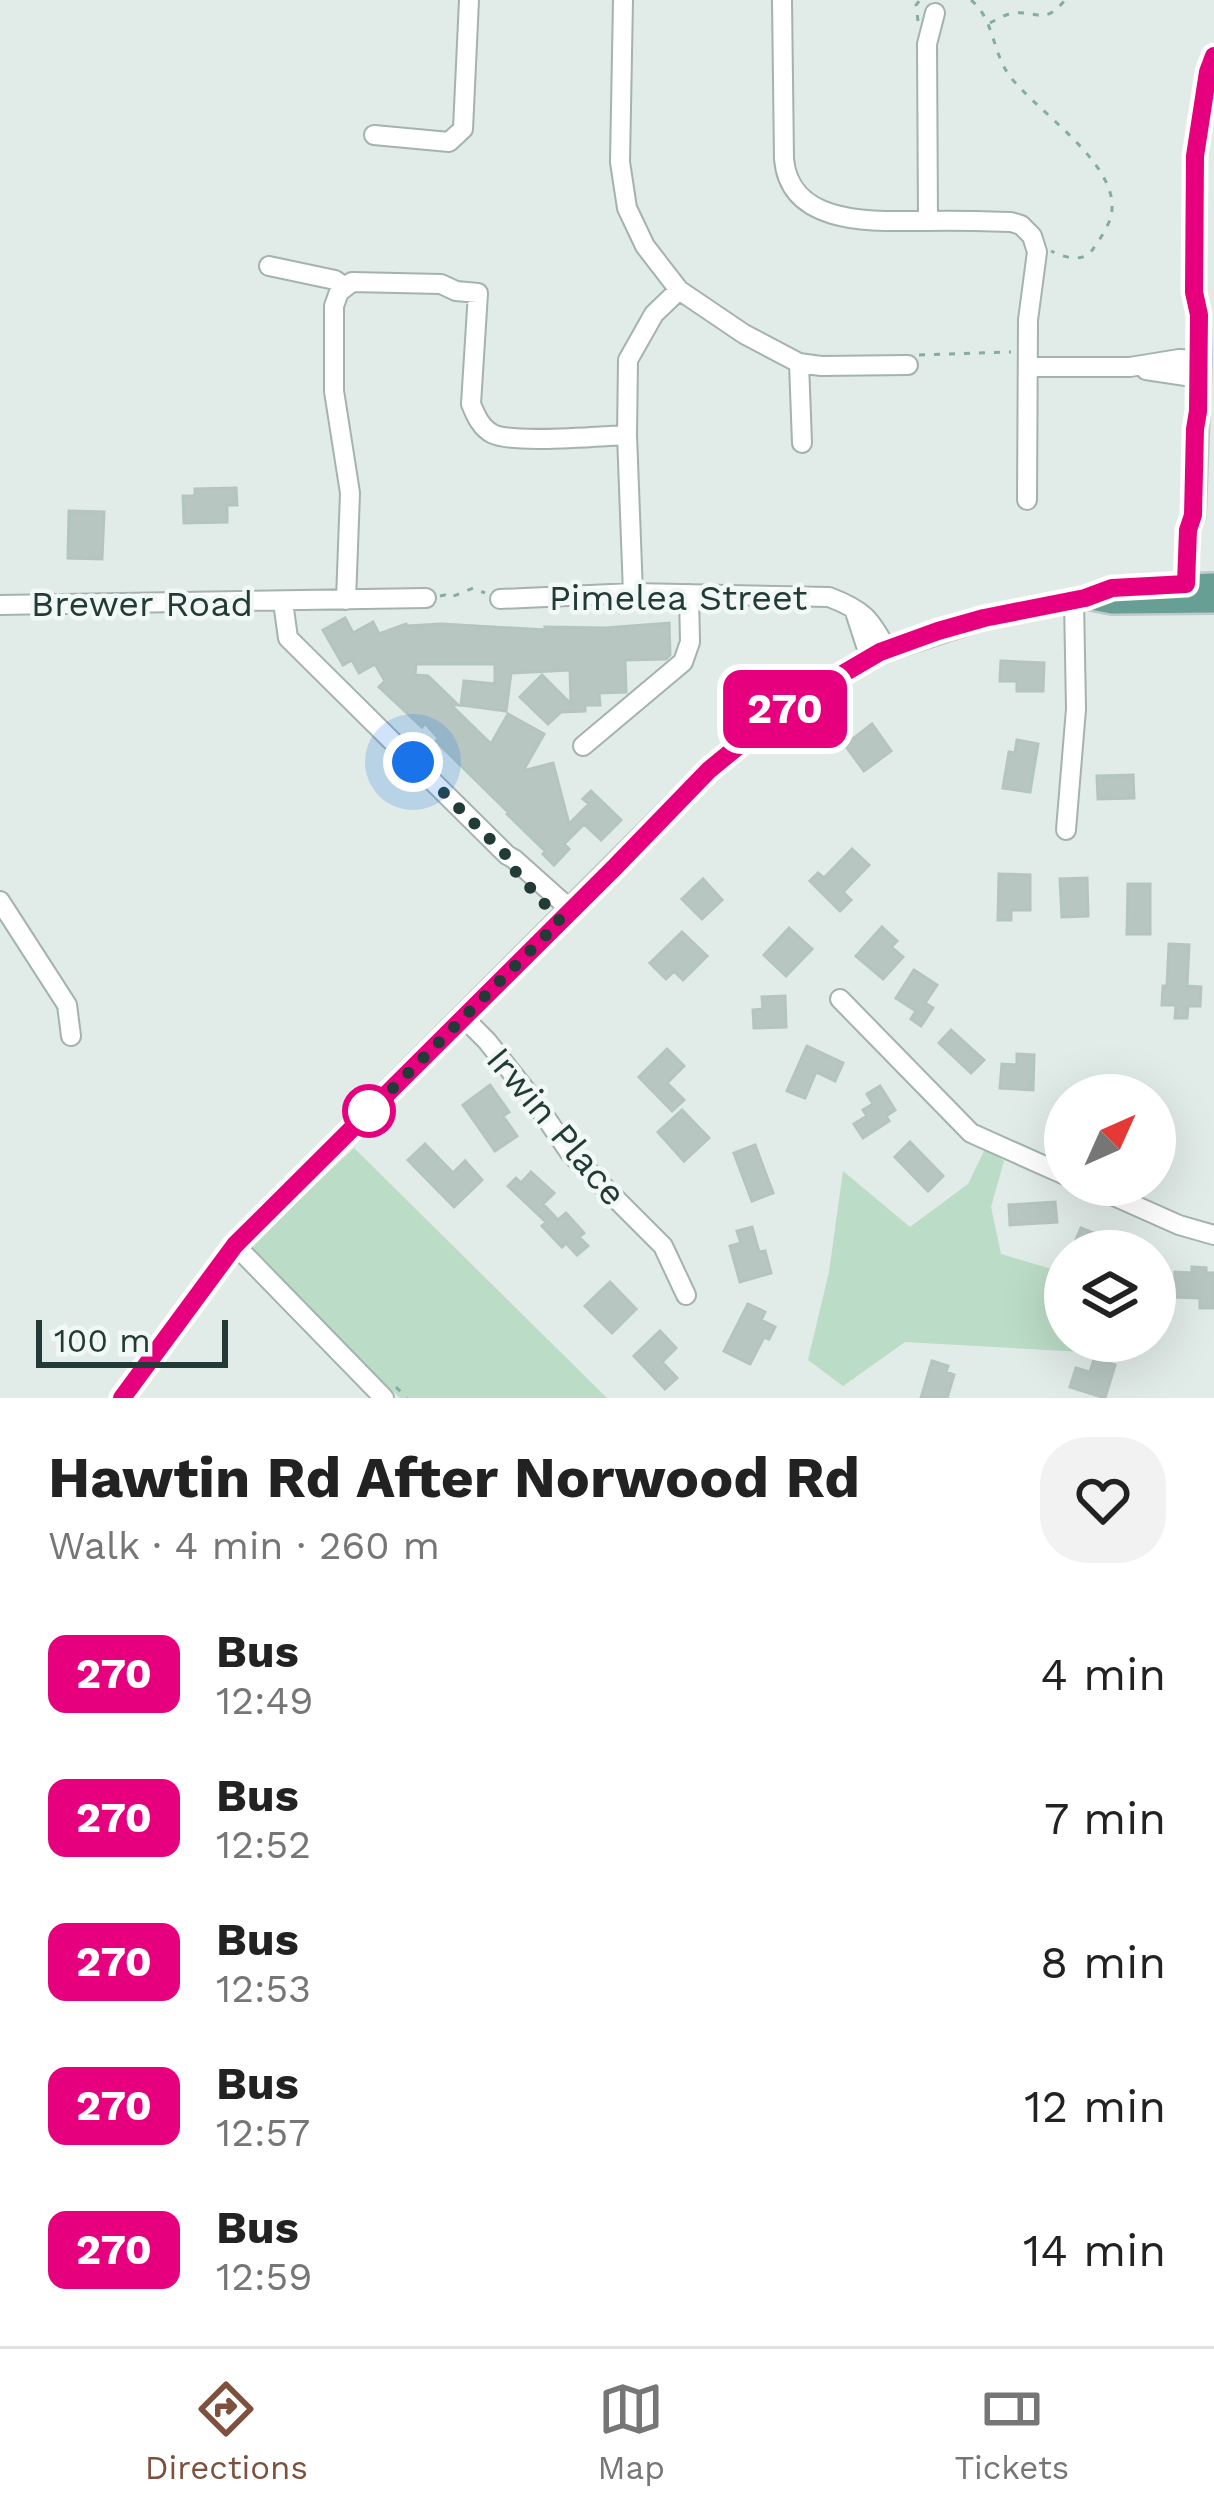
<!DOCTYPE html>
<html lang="en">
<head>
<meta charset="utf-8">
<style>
	:root { --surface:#fff; --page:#f2f2f2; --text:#222; --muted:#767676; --line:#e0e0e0; --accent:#7d513d }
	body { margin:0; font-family:"Work Sans",sans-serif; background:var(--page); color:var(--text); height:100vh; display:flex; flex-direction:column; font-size:45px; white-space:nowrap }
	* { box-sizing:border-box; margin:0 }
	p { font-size:39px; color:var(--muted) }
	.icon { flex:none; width:66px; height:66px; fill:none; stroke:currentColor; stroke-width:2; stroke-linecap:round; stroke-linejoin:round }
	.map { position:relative; height:1398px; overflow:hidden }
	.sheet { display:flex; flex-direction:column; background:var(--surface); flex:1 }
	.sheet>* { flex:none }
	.badge { padding:0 24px; border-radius:18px; font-size:42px; line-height:78px }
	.needle { width:78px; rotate:45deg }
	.tools { position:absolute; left:1044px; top:1074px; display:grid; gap:24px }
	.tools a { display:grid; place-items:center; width:132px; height:132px; border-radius:50%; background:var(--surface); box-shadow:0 12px 48px #0002; font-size:60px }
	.scale { position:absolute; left:36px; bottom:30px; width:192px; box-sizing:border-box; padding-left:12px; border:6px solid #223b36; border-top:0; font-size:33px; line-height:42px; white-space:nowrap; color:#223b36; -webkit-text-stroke:9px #f2f8f5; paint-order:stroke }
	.you { position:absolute; width:60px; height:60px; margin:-30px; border:9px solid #fff; border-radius:50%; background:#1a73e8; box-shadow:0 0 0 18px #1a73e833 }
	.map>.badge { position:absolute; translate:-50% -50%; box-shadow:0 0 0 6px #fff }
	.round { display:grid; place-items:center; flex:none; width:126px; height:126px; border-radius:48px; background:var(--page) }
	.summary { display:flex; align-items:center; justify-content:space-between; height:204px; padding:0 48px }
	h1 { font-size:57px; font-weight:700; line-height:90px }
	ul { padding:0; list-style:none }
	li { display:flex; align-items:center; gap:36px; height:144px; padding:0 48px }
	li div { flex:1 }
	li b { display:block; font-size:45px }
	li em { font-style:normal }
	li .badge { min-width:132px; font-weight:700; text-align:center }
	.menu { display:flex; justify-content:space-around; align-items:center; height:168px; border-top:3px solid var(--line); background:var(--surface); font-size:33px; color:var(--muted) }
	.menu a { display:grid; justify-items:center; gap:6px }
	.menu .on { color:var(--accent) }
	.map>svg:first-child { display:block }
	.green { fill:#bbdcc6 }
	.building { fill:#b7c6c1; stroke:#b4c5bf; stroke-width:3 }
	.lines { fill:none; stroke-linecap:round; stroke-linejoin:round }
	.minor-casing { stroke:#a4b3ae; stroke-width:22 }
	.major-casing { stroke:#c1c8c7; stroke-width:26 }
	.path { stroke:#83aea3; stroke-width:3; stroke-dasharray:6 9; stroke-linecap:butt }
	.minor { stroke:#fff; stroke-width:18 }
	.major { stroke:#679f95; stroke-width:21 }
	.line-casing { stroke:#fff; stroke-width:27 }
	.line { stroke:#e6007e; stroke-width:18 }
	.walk { stroke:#223b36; stroke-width:12; stroke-dasharray:0 21.6 }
	.stop-dot { fill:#fff; stroke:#e6007e; stroke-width:6 }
	.labels { text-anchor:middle; stroke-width:9; stroke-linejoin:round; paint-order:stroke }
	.street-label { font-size:36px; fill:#223b36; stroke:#f2f8f5 }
</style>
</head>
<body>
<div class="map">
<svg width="1214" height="1398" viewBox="0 0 1214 1398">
	<rect width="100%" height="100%" fill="#e1ebe7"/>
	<path class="green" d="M986 1147 1004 1161 991 1207 1001 1254 1065 1273V1341H1099L1100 1353 905 1342 843 1386 808 1360 829 1272 843 1171 910 1227 968 1184Z
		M354 1148 607 1398H400L247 1248Z"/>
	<path class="building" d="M236 488 237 505H227V522L184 523 183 496H195V489Z
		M69 511 104 512 102 559 68 558Z
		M345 618 353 633 373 622 379 634 406 624 407 626 441 624 546 630 545 627 605 628 669 623 670 655 666 659 625 660 626 692 599 693 600 705H585V711L561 712 548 724 520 697 542 675 571 704 570 670 511 673 506 711 461 705 464 681 495 684V664H416L415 675 428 676 458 705 450 704 491 744 508 714 544 734 523 771 553 763 569 824 589 804 583 799 591 791 621 820 601 840 584 824 564 844 569 849 554 865 543 854 545 851 507 814 508 812 436 741 439 739 425 723 422 727 379 687 385 681 375 664 359 673 352 660 343 665 323 630Z
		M1001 661 1044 663 1043 691H1017V681H1000Z
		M872 724 891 751 864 771 845 745Z
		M1017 740 1038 744 1030 792 1003 788 1009 752 1015 753Z
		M1133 775 1134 798 1098 799 1097 776Z
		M852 849 869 865 843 892 851 900 840 911 810 881 818 873 824 878Z
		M999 874 1030 875V910H1011V920H998Z
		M1087 878 1088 916 1062 917 1060 879Z
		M703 879 722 900 702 919 682 899Z
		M1128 884H1150V934H1127Z
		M882 927 897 941 891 947 903 957 883 979 856 956Z
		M789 928 812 949 786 976 764 955Z
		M682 932 707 956 683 980 674 971 666 979 650 963Z
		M1169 944 1189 945 1187 986 1201 987 1200 1006H1188L1187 1018H1175L1176 1005H1162L1163 986H1167Z
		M914 970 937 985 925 1003 933 1008 921 1026 911 1019 916 1011 896 998Z
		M785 996 786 1027 754 1028 753 1010 763 1009 762 997Z
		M951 1030 984 1060 971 1073 939 1043Z
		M807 1046 843 1063 835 1081 816 1072 805 1098 787 1091Z
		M667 1049 684 1066 667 1083 684 1100 672 1111 639 1077Z
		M1017 1054 1034 1055 1033 1090 1000 1088 1002 1064 1017 1065Z
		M490 1085 509 1112 503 1116 517 1136 495 1151 463 1105Z
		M880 1086 895 1110 886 1116 889 1121 863 1138 854 1124 867 1116 863 1110 873 1104 867 1094Z
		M682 1110 709 1138 684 1161 658 1132Z
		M910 1142 943 1176 928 1191 895 1157Z
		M425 1144 453 1173 465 1161 482 1180 454 1207 408 1160Z
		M755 1145 773 1193 752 1201 734 1153Z
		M531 1172 554 1193 543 1204 558 1220 566 1213 584 1233 579 1237 588 1246 577 1255 566 1243 562 1247 542 1226 546 1222 508 1186 516 1178 521 1183Z
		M1055 1202 1057 1222 1010 1225 1009 1205Z
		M752 1227 759 1252 765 1251 771 1273 740 1282 730 1246 741 1243 737 1231Z
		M1081 1228 1124 1246 1127 1240 1150 1251H1071Z
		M1192 1267 1206 1268V1273H1214V1308H1200V1298L1174 1297 1175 1272 1192 1273Z
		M610 1282 636 1309 612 1333 585 1306Z
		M748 1304 765 1312 761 1320 775 1327 769 1339 764 1337 750 1364 724 1351Z
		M660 1331 676 1348 662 1362 677 1378 665 1389 634 1356Z
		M1094 1359 1115 1365 1105 1398 1070 1387 1076 1368 1090 1372Z
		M932 1361 948 1366 946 1372 954 1375 947 1398H921Z"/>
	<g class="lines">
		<g class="minor-casing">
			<path id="minor" d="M623 0 620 162 627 208 645 246 679 290 744 334 799 363 821 366 908 365
				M782 0 784 159C790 227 875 221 925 221 954 220 982 221 1011 222L1021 225 1032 236 1037 252 1028 320 1027 500
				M374 135 449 142 463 129 469 0
				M928 221 927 44 935 13
				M269 266 335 280 345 287
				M799 363 802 443
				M1029 367H1130L1179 359 1200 360
				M1146 370 1199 378
				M633 593 627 435 628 360 654 314 679 290
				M500 599 633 593 829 597C863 610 870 618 887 650
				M346 600 350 493 334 391V306L339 292 352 282 441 284 456 291 478 293 471 404C476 416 481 428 493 434 514 444 600 436 627 435
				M283 602 288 638 507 855 514 859 571 910
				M0 605 426 598
				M855 612 870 658
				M583 746 683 662 690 642 689 594
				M1066 830 1076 709 1074 600
				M0 901 67 1005 71 1036
				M840 999 971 1133 1065 1175
				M464 1018 487 1041 535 1102 570 1153 663 1246 686 1295
				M1089 1185 1179 1225 1214 1235
				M235 1245 384 1398"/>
		</g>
		<g class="major-casing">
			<path id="major" d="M1086 598 1112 603 1214 602
				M1186 602 1188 530 1194 515 1200 360 1199 315 1194 293 1195 156 1208 72 1214 56
				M122 1398 235 1245 709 770 786 707 880 652 984 618 1085 598 1112 588 1214 584"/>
		</g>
		<path class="path" d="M971 0C994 19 992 51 1009 75 1035 111 1123 165 1111 216 1109 225 1099 241 1093 249 1083 264 1063 257 1051 251
			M918 21 916 5 920 0
			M990 23C996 20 1002 16 1009 14 1037 8 1042 28 1065 0
			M919 355 1011 352
			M440 596 445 595 449 598 473 588 485 593
			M396 1387 407 1398"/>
		<use href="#minor" class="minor"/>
		<use href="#major" class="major"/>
	</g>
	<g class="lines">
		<g class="line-casing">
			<path id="line" d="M122 1398 235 1245 614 868 709 770 786 707 880 652 938 631 984 618 1085 598 1112 588 1186 584 1188 530 1193 515 1195 429 1198 411 1199 315 1194 292 1195 156 1208 72 1214 56"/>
		</g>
		<use href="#line" class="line"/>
		<path class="walk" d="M369 1111 366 1115 560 921 508 863 507 856 413 762"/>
	</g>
	<circle class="stop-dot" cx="369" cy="1111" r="24"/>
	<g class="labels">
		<g class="street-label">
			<text x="678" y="610">Pimelea Street</text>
			<text x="142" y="616">Brewer Road</text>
			<text transform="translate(557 1126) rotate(50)" y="13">Irwin Place</text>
		</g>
	</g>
</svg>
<div class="tools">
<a><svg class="needle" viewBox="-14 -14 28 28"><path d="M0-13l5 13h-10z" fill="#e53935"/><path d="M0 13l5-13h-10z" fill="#767676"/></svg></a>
<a><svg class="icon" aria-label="layers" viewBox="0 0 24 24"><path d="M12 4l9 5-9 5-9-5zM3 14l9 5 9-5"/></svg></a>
</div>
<div class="scale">100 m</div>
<div class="you" style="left:413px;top:762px"></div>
<b class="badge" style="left:785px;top:709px;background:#e6007e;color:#fff">270</b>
</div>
<section class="sheet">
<div class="summary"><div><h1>Hawtin Rd After Norwood Rd</h1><p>Walk · 4 min · 260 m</p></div><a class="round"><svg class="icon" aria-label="heart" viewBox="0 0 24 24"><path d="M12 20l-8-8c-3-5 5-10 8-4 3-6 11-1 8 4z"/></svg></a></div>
<ul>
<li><span class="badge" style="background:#e6007e;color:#fff">270</span><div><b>Bus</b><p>12:49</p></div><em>4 min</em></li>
<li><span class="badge" style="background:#e6007e;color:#fff">270</span><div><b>Bus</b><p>12:52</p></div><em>7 min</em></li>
<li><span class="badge" style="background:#e6007e;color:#fff">270</span><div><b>Bus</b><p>12:53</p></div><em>8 min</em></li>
<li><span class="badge" style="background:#e6007e;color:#fff">270</span><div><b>Bus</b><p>12:57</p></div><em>12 min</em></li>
<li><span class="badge" style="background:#e6007e;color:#fff">270</span><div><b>Bus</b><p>12:59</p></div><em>14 min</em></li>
</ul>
</section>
<nav class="menu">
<a class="on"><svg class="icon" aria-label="directions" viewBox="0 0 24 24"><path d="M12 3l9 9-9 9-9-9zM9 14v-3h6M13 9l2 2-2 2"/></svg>Directions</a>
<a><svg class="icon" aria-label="map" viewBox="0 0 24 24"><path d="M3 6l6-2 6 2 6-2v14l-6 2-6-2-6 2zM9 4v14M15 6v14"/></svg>Map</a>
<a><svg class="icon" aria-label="tickets" viewBox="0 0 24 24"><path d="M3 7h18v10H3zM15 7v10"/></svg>Tickets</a>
</nav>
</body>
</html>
